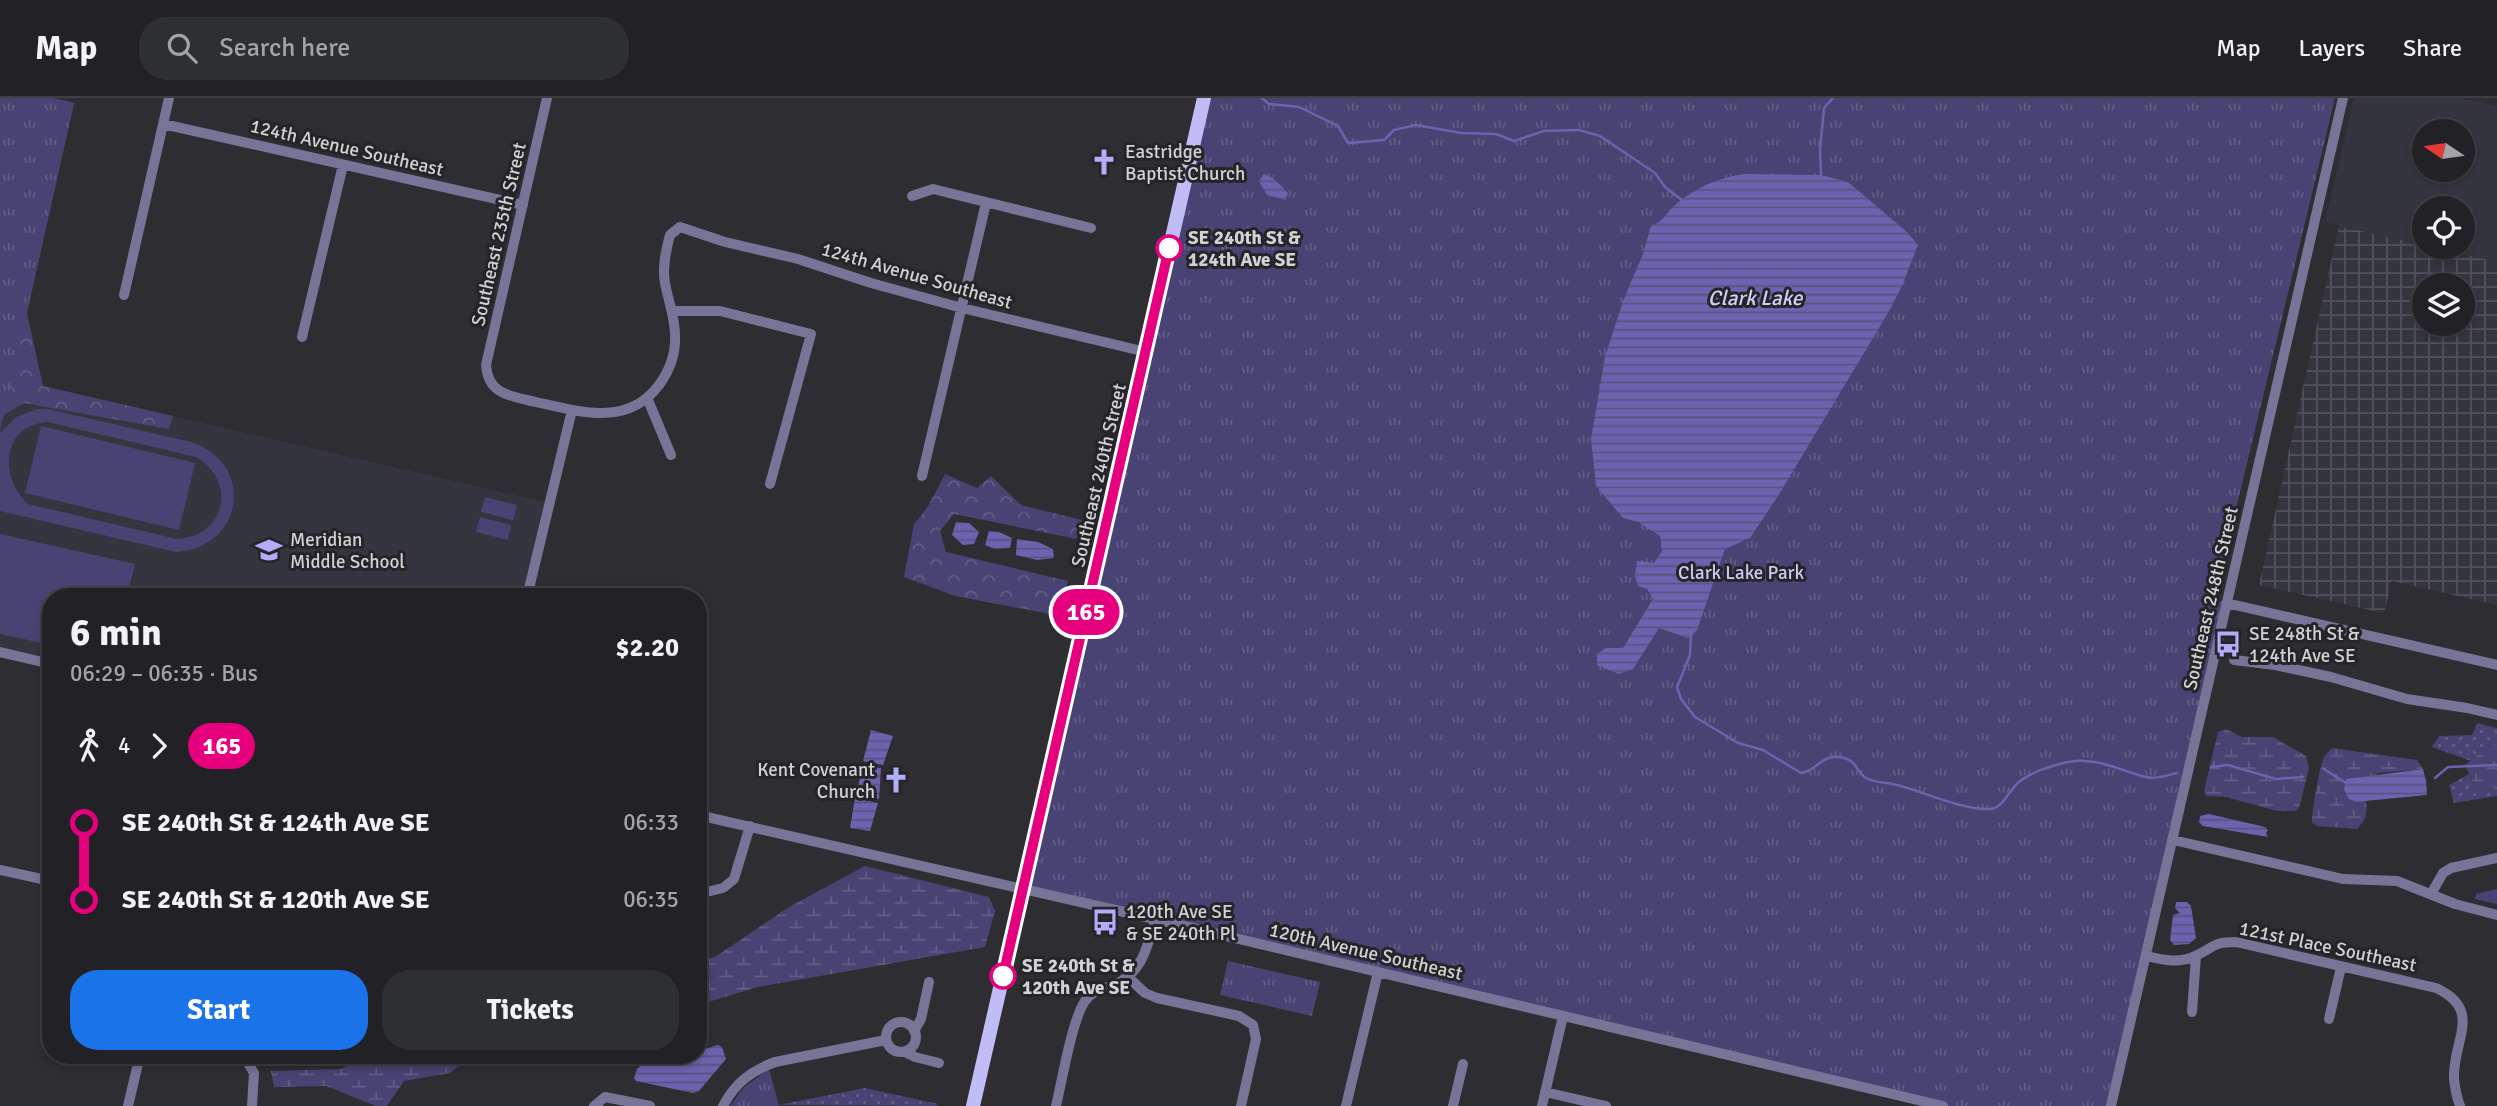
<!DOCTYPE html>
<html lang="en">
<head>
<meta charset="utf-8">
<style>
	:root { --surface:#222226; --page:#2e2f32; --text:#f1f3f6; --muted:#a2a4a7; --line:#3f3f43; --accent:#1a73e8 }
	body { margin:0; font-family:Signika,sans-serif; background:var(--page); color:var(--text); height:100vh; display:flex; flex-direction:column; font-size:26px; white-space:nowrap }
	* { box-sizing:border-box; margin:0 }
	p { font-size:23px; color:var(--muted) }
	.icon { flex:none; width:38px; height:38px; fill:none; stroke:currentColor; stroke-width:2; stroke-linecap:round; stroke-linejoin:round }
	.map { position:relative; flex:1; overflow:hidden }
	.drawer { position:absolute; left:42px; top:490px; width:665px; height:476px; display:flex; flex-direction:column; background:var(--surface); border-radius:28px; box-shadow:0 4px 10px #0003,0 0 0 2px var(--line) }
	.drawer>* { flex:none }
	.badge { padding:0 14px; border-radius:23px; font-size:24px; line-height:46px }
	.needle { width:46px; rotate:283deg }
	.controls { position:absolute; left:2412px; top:21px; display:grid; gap:14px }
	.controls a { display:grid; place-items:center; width:63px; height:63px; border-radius:50%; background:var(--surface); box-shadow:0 4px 10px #0003,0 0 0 2px var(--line); font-size:35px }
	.map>.badge { position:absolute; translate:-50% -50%; box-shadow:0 0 0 4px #fff }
	.legs { display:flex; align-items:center; gap:10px; height:77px; padding:0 28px; font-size:23px }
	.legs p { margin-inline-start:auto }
	.overview { display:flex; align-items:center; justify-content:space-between; height:119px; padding:0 28px }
	h1 { font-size:38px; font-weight:800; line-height:52px }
	.cta { display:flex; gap:14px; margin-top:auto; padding:14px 28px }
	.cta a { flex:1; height:80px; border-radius:28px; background:var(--accent); color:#fff; font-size:28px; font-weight:800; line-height:80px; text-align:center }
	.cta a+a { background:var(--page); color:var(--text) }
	ul { padding:0 28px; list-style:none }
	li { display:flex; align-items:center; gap:24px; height:77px; font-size:26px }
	li i { display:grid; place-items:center; width:10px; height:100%; margin:0 9px; background:currentColor }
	li i::after { content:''; width:18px; height:18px; margin:-9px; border:5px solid; border-radius:50%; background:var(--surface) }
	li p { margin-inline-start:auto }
	li:first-child i { background:linear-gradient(#0000 50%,currentColor 0) }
	li:last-child i { background:linear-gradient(currentColor 50%,#0000 0) }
	header { display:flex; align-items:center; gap:42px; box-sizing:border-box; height:98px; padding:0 35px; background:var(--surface); border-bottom:2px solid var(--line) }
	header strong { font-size:33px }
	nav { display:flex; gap:38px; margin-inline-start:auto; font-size:24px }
	.search { width:490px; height:63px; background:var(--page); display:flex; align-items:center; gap:18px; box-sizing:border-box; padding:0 24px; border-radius:28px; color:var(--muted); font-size:26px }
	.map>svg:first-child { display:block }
	.built { fill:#353540; fill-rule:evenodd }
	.industrial { fill:url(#industrial-grid); fill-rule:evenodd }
	.grass { fill:url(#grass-dots) }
	.forest { fill:url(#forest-crowns) }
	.wetland { fill:url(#wetland-marsh) }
	.park { fill:url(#park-tufts) }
	.pitch { fill:#484372; fill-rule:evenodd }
	.water { fill:url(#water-rules) }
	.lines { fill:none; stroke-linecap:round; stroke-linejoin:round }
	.stream { stroke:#6b63b0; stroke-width:2.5 }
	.minor { stroke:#767597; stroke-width:10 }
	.major { stroke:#c0bdf6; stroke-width:14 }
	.line-1-casing { stroke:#fff; stroke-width:16 }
	.line-1 { stroke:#e6007e; stroke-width:10 }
	.stop-1-dot { fill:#fff; stroke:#e6007e; stroke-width:3.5 }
	.labels { text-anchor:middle; stroke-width:6; stroke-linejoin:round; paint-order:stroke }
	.street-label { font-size:19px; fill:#d2d2d5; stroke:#242429 }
	.poi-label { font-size:19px; fill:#d2d2d5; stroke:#242429; text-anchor:start }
	.stop-label { font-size:19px; font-weight:bold; fill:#d2d2d5; stroke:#242429; text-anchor:start }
	.park-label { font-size:19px; fill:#cccaf5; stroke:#242429 }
	.water-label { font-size:21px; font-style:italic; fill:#d2d1fc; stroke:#242429 }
</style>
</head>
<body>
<header>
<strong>Map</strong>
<div class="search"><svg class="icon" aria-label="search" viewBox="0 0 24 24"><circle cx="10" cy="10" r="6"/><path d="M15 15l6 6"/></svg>Search here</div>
<nav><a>Map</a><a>Layers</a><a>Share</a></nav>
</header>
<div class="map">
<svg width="2497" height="1008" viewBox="0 0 2497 1008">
	<defs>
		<pattern id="industrial-grid" width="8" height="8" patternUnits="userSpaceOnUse" patternTransform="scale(1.75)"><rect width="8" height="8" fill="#353540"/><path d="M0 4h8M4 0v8" fill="none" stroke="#51515b"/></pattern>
		<pattern id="grass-dots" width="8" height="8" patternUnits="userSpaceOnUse" patternTransform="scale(1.75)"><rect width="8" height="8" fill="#484372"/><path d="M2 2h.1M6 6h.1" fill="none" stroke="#625d85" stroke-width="1.8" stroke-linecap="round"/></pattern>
		<pattern id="forest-crowns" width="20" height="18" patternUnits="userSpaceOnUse" patternTransform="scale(1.75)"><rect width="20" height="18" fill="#484372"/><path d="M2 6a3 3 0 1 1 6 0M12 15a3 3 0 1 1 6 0" fill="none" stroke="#625d85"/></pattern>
		<pattern id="wetland-marsh" width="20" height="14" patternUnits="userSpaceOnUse" patternTransform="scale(1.75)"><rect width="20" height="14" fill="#484372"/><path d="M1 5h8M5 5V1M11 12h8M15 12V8" fill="none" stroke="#625d85"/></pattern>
		<pattern id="park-tufts" width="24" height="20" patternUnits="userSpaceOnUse" patternTransform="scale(1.75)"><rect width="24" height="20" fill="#484372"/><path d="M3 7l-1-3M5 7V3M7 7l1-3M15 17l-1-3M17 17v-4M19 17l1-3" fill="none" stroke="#625d85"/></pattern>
		<pattern id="water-rules" width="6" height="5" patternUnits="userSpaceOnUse" patternTransform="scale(1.75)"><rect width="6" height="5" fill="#6b63b0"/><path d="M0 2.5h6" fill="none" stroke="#57537e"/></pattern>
	</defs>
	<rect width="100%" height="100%" fill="#2d2d32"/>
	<path class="built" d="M2354 0H2463L2497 8V164L2429 149H2462V110H2424V148L2325 124ZM2424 33H2462V72H2424Z
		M0 278 549 405 527 499H51V566L0 554Z"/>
	<path class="industrial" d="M2339 128 2497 164V507L2392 483 2384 515 2259 487ZM2424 187H2462V226H2424Z"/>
	<path class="grass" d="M2477 625 2497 630V647L2492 646 2471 663 2432 649 2439 638 2472 637Z
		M2469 676 2477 692 2497 689V698L2454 705 2449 687Z
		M865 990 938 1006 936 1008 778 1007Z"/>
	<path class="forest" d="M0 0H53L74 5 27 215 43 288 173 318 169 331 24 305 0 319Z
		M945 376 977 390 991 378 1021 407 1082 422 1076 441 954 416 940 433 946 454 1068 483 1060 518 955 498 904 479 914 426 927 410Z"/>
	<path class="wetland" d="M2226 631 2242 639H2273L2306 658 2309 670 2299 710 2296 713H2277L2226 699 2206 698 2204 693 2218 634Z
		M2492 646 2497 647V689L2477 692 2465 667Z
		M2332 650 2417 662 2423 671 2378 675 2355 704 2366 702C2368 715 2366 722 2357 731L2317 728 2312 725C2311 717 2320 666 2324 659 2326 656 2330 652 2332 650Z
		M865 768 989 799 995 813 985 849 758 889 698 907V863L715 859 789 809Z
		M366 957H471L450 975 404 983 387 1008H376L326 988 274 989 271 973 341 971Z"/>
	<path class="park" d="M0 0H53L74 5 0 333Z
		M1204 0H2335L2214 502 2226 505 2111 1008H1943L1023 791Z
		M2497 791V806L2475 801 2476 796Z
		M1228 863 1320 884 1312 918 1220 897Z
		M769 971 779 1008H730L743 990Z"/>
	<path class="pitch" d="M37 311H48L191 344C256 365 244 450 176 454L0 413V335L16 319ZM48 324 196 359C238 383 225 439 177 441L28 406C0 381 0 327 48 324Z
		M41 328 195 365 179 432 25 395Z
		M485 399 517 407 513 422 481 414Z
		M480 419 511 427 508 442 476 434Z
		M0 436 135 466 127 499H51V547L0 536Z"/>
	<path class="water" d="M1264 76C1273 79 1282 88 1288 96L1285 102 1267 97 1259 83Z
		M1744 76 1821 77 1848 84 1907 134 1918 147 1901 190 1888 215 1778 398 1750 440 1725 451 1697 532 1688 540 1659 530 1633 571 1619 576 1597 567V556L1606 550H1623L1653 501 1647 491 1638 488 1635 478 1637 463 1654 465 1662 453 1660 438 1638 424 1623 420 1596 388 1591 341 1605 259 1623 203 1643 156 1651 128C1663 124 1666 115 1675 107 1696 89 1718 80 1744 76Z
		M956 424 969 425 979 434 974 446 963 447 952 437Z
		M989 433 999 434 1012 440 1010 450 995 451 985 447Z
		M1017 441 1038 444 1053 451 1054 460 1037 462 1016 457Z
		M871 632 893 638 883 667 863 663Z
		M863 667 881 670 879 701 856 697Z
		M2423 671 2426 683 2427 697 2355 704 2348 700 2344 691 2346 681Z
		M855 700 878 705 870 733 850 730Z
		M2209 716 2265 729 2268 732 2266 735 2268 739 2203 728 2199 724 2200 718Z
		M2176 804H2187L2191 808 2196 840 2189 846 2174 847 2170 842 2173 817 2180 815 2175 810Z
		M718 947 722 949 726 961 699 993 693 995 636 983 634 980 637 971 640 968 687 957H698V953Z"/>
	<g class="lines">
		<path class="stream" d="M1262 0 1269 6 1299 9 1338 28 1348 45 1384 42 1394 32 1416 27 1461 35 1496 36 1514 43 1544 33 1579 32 1600 38 1655 75 1665 89 1682 102
			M1821 77 1820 52 1824 10 1833 0
			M1691 537 1690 557 1677 589 1681 601 1695 619 1738 645 1763 652 1801 675C1815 674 1822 657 1838 659 1859 661 1855 674 1866 680 1875 685 1887 684 1897 687 1925 694 1961 712 1989 711 2003 711 2009 692 2019 684 2031 674 2053 667 2068 664 2095 658 2121 673 2146 679 2155 682 2168 677 2177 675
			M2211 669 2228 667 2276 681 2303 679
			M2324 671 2346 685
			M2435 680 2448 669 2497 667"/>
		<path class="minor" d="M547 0 486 267C488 297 511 298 536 304 580 314 628 329 659 287 670 272 676 256 675 237 675 219 668 202 665 185 662 169 666 152 670 137L680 129 725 144 798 161 871 185 962 210 1146 254
			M163 26 523 107
			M912 98 933 91 1091 130
			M124 197 169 0
			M673 213H720L811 236 770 386
			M302 239 343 67
			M648 302 671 357
			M922 378 986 105
			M527 499 572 312
			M2226 505 2497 567
			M0 554 51 566
			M2234 562 2275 567 2331 579 2407 601 2467 610 2497 617
			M698 717 1155 821 1943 1008
			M2173 742 2343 781 2397 783 2455 806 2497 817
			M0 772 51 783
			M698 796 723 790 734 781 750 728
			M2431 796 2443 775 2451 770 2497 760
			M2146 858C2163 862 2179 866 2195 858 2215 849 2212 844 2236 844L2436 890C2484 912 2452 943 2454 981 2455 990 2457 1000 2460 1008
			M1128 879 1145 895 1157 900 1239 918 1253 927 1256 941 1241 1008
			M2192 914 2196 858
			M2329 921 2341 869
			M886 939a15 15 0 1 1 30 0a15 15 0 1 1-30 0Z
			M914 933 921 921 929 884
			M905 954 915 959 939 965
			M243 957 254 975 252 1008
			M1545 994 1606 1008
			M128 1008 140 957
			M594 1008 605 999 650 1008
			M723 1008C735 985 751 973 775 964L886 942
			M1056 1008C1062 983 1072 922 1085 903 1092 893 1102 891 1113 887 1142 876 1148 848 1155 821
			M1346 1008 1378 874
			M1453 1008 1463 966
			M1542 1008 1563 918
			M2111 1008 2343 0"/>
		<path class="major" d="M973 1008 1204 0"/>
	</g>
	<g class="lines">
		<g class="line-1-casing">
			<path id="line-1" d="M1003 878 1169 150"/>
		</g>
		<use href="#line-1" class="line-1"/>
	</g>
	<defs>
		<g id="church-bare" transform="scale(2.1)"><path d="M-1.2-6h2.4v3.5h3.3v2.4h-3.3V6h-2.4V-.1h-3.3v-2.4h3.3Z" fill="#b2adf9" stroke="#242429" stroke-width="2.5" paint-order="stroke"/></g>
		<g id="school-bare" transform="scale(2.1)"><path d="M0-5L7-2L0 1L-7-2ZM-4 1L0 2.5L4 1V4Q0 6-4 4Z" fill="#b2adf9" stroke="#242429" stroke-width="2.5" paint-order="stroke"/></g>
		<g id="bus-bare" transform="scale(2.1)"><path d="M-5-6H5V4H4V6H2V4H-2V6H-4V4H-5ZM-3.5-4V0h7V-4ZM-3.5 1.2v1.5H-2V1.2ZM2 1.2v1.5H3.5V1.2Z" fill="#b2adf9" stroke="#242429" stroke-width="2.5" paint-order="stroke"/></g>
	</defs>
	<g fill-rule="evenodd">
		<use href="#church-bare" x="1104" y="64"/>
		<use href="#school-bare" x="269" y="452"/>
		<use href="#bus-bare" x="2228" y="546"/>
		<use href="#church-bare" x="896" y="682"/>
		<use href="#bus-bare" x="1105" y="824"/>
	</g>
	<g class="stop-1-dot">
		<circle cx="1169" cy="150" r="12"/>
		<circle cx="1003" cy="878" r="12"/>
	</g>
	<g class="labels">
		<g class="street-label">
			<text transform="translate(347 49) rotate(13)" y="7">124th Avenue Southeast</text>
			<text transform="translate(498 136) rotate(-77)" y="7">Southeast 235th Street</text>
			<text transform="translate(917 177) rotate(16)" y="7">124th Avenue Southeast</text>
			<text transform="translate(1098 377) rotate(-77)" y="7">Southeast 240th Street</text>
			<text transform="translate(2210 500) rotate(-77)" y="7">Southeast 248th Street</text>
			<text transform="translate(2328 848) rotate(12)" y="7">121st Place Southeast</text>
			<text transform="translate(1366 853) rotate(13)" y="7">120th Avenue Southeast</text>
		</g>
		<g class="poi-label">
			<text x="1125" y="60">Eastridge<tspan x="1125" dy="22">Baptist Church</tspan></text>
			<text x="290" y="448">Meridian<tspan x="290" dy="22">Middle School</tspan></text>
			<text x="2249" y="542">SE 248th St &amp;<tspan x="2249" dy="22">124th Ave SE</tspan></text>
			<text x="875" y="678" text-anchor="end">Kent Covenant<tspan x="875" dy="22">Church</tspan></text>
			<text x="1126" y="820">120th Ave SE<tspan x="1126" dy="22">&amp; SE 240th Pl</tspan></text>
		</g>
		<g class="stop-label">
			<text x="1188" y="146">SE 240th St &amp;<tspan x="1188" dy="22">124th Ave SE</tspan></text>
			<text x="1022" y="874">SE 240th St &amp;<tspan x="1022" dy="22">120th Ave SE</tspan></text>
		</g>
		<g class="park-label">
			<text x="1741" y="481">Clark Lake Park</text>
		</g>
		<g class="water-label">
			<text x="1755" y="207">Clark Lake</text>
		</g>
	</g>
</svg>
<div class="controls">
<a><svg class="needle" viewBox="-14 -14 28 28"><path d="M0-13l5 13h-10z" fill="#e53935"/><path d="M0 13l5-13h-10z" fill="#a2a4a7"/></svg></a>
<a><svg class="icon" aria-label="locate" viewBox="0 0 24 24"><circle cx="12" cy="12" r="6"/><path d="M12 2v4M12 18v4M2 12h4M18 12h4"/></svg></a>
<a><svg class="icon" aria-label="layers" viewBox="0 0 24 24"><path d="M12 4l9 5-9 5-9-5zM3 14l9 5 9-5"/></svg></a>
</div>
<b class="badge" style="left:1086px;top:514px;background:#e6007e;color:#fff">165</b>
<section class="drawer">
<div class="overview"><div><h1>6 min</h1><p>06:29 – 06:35 · Bus</p></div><b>$2.20</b></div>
<div class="legs"><svg class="icon" aria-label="walk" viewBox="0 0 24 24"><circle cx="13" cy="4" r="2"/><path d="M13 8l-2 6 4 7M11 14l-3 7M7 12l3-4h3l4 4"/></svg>4<svg class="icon" aria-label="forward" viewBox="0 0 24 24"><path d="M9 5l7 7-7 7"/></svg><b class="badge" style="background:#e6007e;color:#fff">165</b></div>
<ul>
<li><i style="color:#e6007e"></i><b>SE 240th St &amp; 124th Ave SE</b><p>06:33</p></li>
<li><i style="color:#e6007e"></i><b>SE 240th St &amp; 120th Ave SE</b><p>06:35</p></li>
</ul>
<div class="cta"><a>Start</a><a>Tickets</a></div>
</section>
</div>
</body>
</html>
